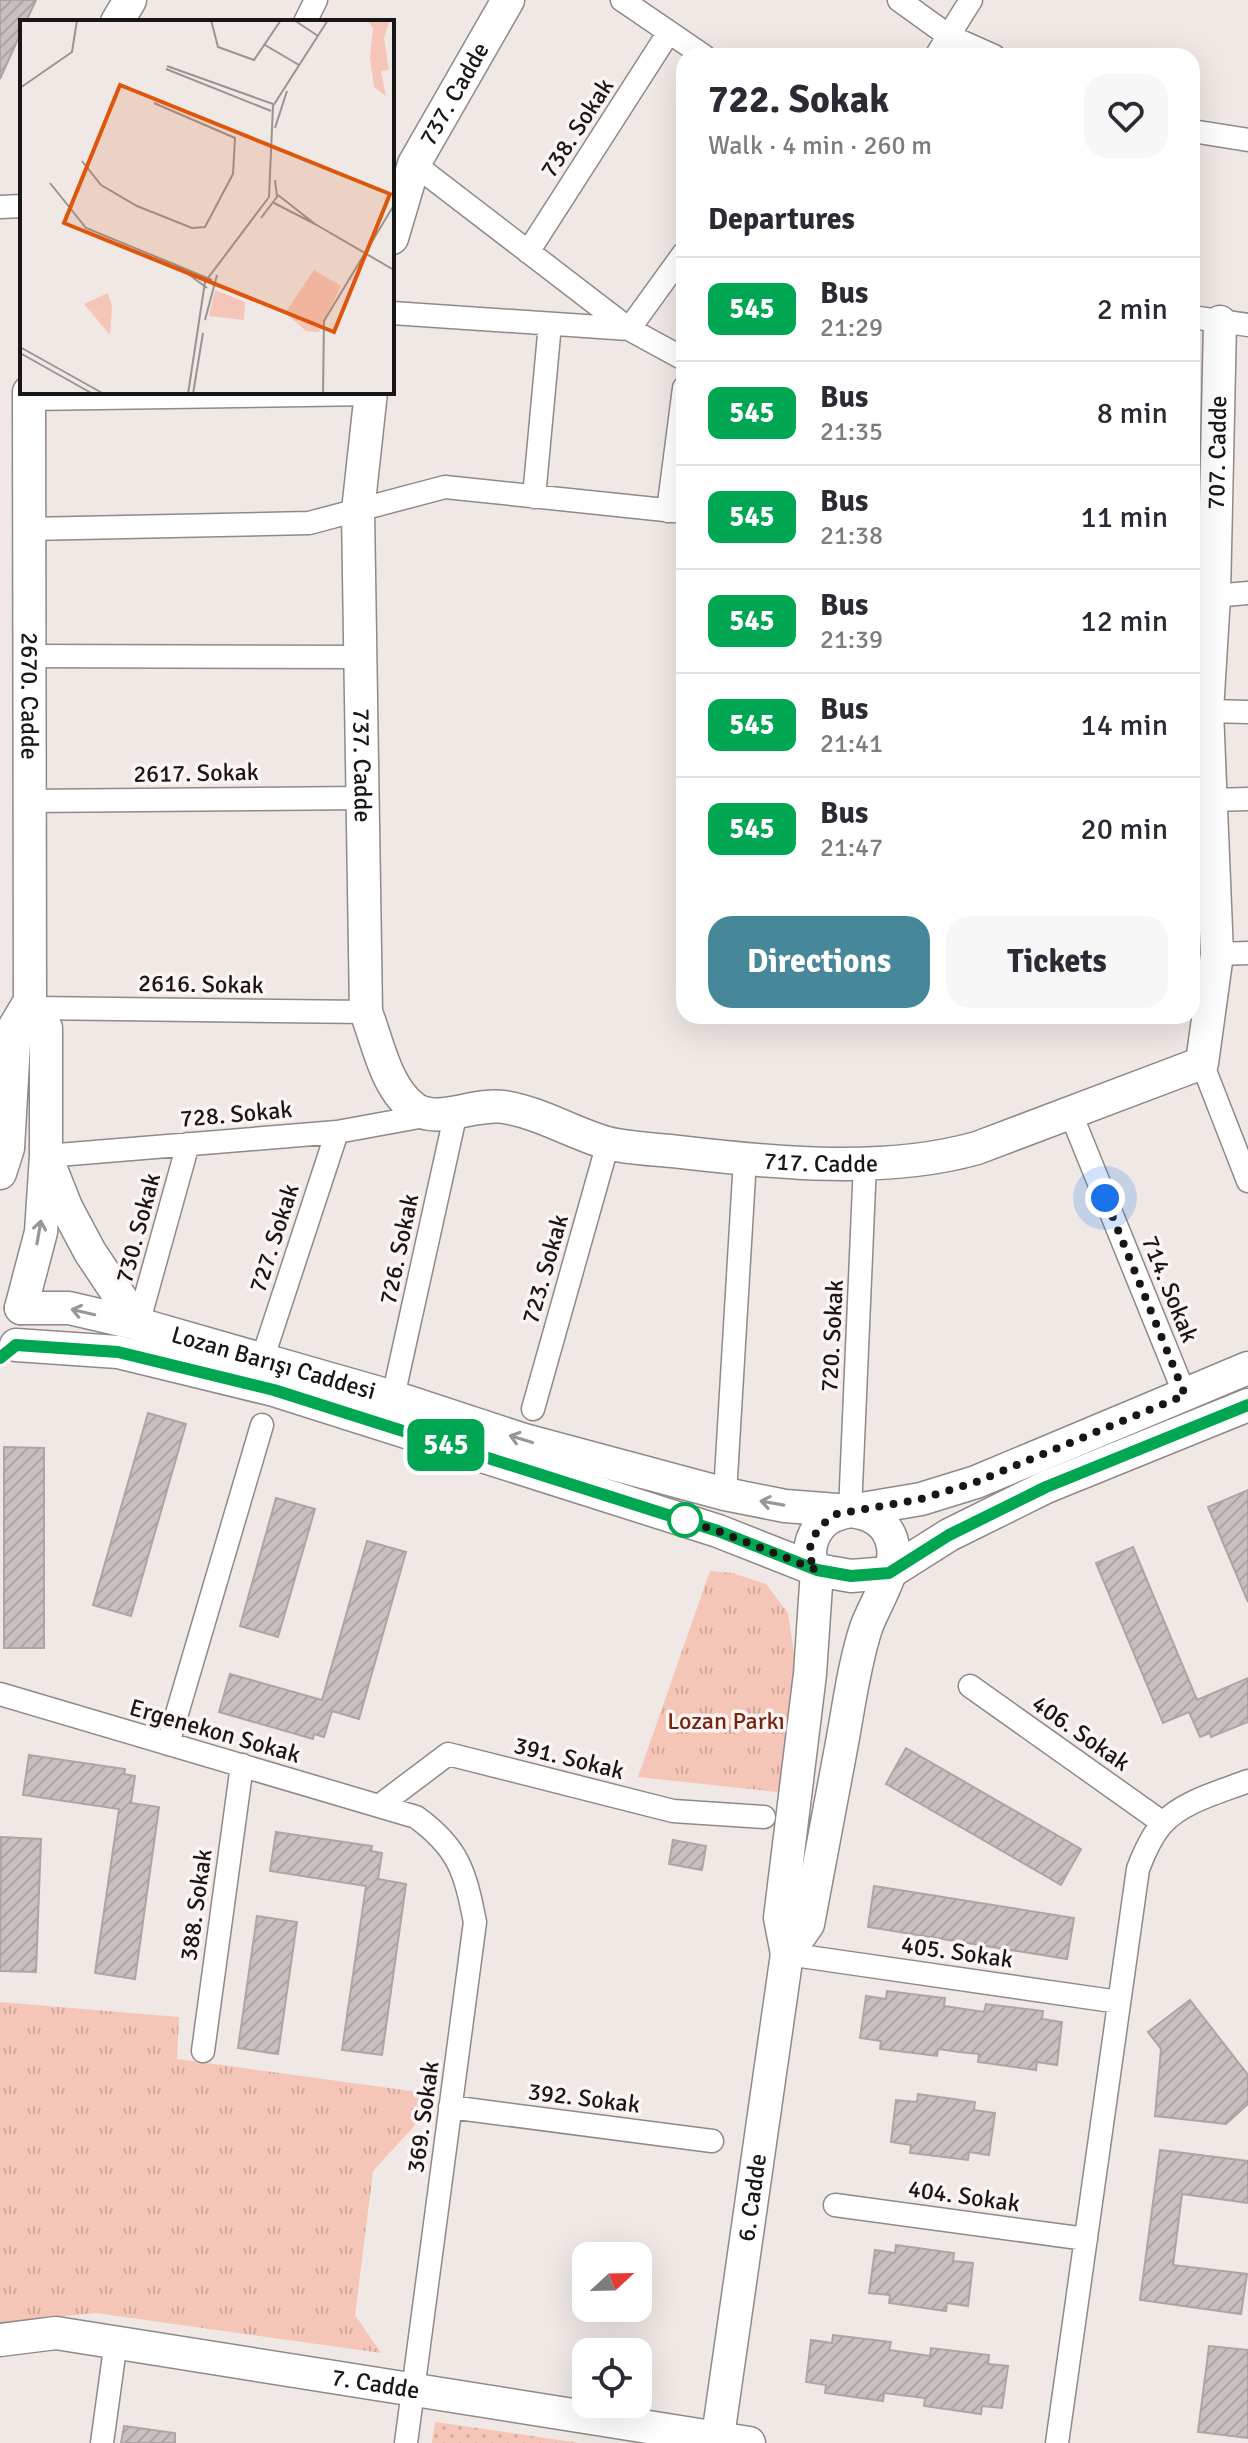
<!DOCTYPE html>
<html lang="en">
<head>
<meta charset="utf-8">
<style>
	:root { --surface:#fff; --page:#f7f7f7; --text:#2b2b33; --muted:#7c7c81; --line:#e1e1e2; --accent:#468899 }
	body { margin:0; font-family:Signika,sans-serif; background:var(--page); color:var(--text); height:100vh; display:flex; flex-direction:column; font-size:30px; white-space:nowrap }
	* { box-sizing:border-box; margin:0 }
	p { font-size:26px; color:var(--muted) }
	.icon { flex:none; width:44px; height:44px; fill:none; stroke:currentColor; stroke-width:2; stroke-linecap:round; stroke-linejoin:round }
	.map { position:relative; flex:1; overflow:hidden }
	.panel { position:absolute; left:676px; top:48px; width:524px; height:976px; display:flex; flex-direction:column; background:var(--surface); border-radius:24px; box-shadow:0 8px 32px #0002 }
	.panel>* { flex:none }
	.badge { padding:0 16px; border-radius:12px; font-size:28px; line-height:52px }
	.needle { width:52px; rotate:68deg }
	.controls { position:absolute; left:572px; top:2242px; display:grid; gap:16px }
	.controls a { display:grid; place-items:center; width:80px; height:80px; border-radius:16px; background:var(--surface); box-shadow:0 8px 32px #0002; font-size:40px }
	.you { position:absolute; width:40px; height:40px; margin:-20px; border:6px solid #fff; border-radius:50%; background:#1a73e8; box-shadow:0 0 0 12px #1a73e833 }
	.map>.badge { position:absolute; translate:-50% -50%; box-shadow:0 0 0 4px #fff }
	h2 { padding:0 32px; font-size:30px; line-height:72px }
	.round { display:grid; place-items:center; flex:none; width:84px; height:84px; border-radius:24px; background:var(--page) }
	.head { display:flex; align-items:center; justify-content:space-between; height:136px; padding:0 32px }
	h1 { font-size:38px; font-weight:700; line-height:60px }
	.button { display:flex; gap:16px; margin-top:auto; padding:16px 32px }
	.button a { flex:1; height:92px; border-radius:24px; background:var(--accent); color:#fff; font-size:32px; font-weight:700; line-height:92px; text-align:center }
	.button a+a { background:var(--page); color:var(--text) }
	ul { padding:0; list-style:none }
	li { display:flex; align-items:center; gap:24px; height:104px; padding:0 32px; border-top:2px solid var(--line) }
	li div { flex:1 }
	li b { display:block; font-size:30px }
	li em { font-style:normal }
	li .badge { min-width:88px; font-weight:700; text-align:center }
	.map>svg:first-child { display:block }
	.grass { fill:url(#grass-dots) }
	.park { fill:url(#park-tufts) }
	.building { fill:url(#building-hatch); stroke:#ada5a3; stroke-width:2 }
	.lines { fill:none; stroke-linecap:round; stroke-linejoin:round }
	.street-casing { stroke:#908987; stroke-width:25 }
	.secondary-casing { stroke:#908987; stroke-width:35 }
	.street { stroke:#fff; stroke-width:22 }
	.secondary { stroke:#fff; stroke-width:32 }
	.oneway { stroke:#989696 }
	.line-casing { stroke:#fff; stroke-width:18 }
	.line { stroke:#00a651; stroke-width:12 }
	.walk { stroke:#191615; stroke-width:8; stroke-dasharray:0 14.4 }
	.stop-dot { fill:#fff; stroke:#00a651; stroke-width:4 }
	.labels { text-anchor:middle; stroke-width:7; stroke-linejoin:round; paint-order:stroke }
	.street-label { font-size:24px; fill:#191615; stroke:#fdf5f3 }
	.park-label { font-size:24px; fill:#76240b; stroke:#fdf5f3 }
	.inset-road { fill:none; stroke:#999492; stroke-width:2 }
	.view { fill:#de560c; fill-opacity:0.15; stroke:#de560c; stroke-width:4 }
	.inset-edge { fill:none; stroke:#191615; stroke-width:4 }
</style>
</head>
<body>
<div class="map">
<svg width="1248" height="2443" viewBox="0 0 1248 2443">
	<defs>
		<pattern id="grass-dots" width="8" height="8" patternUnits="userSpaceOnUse" patternTransform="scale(2)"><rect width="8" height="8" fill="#f5c5b7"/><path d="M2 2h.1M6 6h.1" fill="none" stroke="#d1a89c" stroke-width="1.8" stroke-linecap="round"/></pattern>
		<pattern id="park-tufts" width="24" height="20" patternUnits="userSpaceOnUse" patternTransform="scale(2)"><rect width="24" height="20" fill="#f5c5b7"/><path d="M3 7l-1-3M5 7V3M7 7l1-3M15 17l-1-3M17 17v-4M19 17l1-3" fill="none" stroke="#d1a89c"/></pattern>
		<pattern id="building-hatch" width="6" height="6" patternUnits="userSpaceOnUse" patternTransform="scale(2)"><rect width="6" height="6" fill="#c8c0be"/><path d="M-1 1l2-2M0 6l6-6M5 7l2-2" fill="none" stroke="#aba4a2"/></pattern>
	</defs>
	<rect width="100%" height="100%" fill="#efe8e5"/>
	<path class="grass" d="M435 2422 580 2443H432Z"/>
	<path class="park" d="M710 1571 732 1573 766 1584 788 1613 794 1654 786 1793 638 1777Z
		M0 2002 179 2017 177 2059 418 2092 425 2114 373 2171 355 2315 381 2353 96 2313 0 2322Z"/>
	<path class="building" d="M0 0H36L26 22H22V30L0 79Z
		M148 1413 186 1424 131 1616 93 1605Z
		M4 1447 44 1448V1648H4Z
		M1248 1490V1602L1208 1507Z
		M276 1498 315 1509 278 1637 240 1626Z
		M367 1541 406 1552 359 1719 332 1711 324 1737 314 1734 313 1739 219 1712 230 1674 322 1700Z
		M1133 1547 1197 1700 1248 1678V1722L1211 1737 1210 1733 1200 1737 1189 1712 1163 1723 1096 1563Z
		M906 1748 1081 1849 1061 1885 886 1784Z
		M29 1755 125 1769 124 1774 135 1776 131 1803 159 1807 135 1979 95 1973 119 1809 23 1795Z
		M276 1832 372 1846 371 1851 382 1853 378 1879 406 1884 382 2055 342 2050 366 1886 270 1871Z
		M1 1837 41 1839 36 1972 0 1971Z
		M673 1840 706 1846 702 1870 669 1864Z
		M874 1886 1074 1918 1067 1959 868 1927Z
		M257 1916 297 1922 278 2054 238 2048Z
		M887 1991 945 1998 944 2006 984 2012 986 2004 1043 2011 1042 2019 1062 2022 1057 2065 1037 2062 1036 2070 978 2062 979 2054 959 2052 938 2049 937 2056 880 2049 881 2041 860 2038 866 1996 886 1999Z
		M1190 2000 1248 2075V2104L1226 2124 1155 2116 1161 2049 1148 2032Z
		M918 2094 975 2102 974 2110 995 2113 989 2155 969 2152 968 2160 910 2153 911 2145 891 2142 896 2100 917 2102Z
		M1160 2150 1248 2161V2203L1182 2194 1173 2265 1247 2274 1241 2314 1140 2300Z
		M896 2245 954 2253 953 2261 973 2263 968 2306 947 2303 946 2311 889 2303 890 2295 869 2293 875 2250 895 2253Z
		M833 2335 891 2342 889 2350 910 2353 930 2356 931 2348 989 2355 988 2364 1008 2366 1002 2408 982 2406 981 2414 924 2406 925 2398 884 2393 883 2401 825 2393 826 2385 806 2382 811 2340 832 2343Z
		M1209 2346 1248 2350V2438L1198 2432Z
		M124 2426 175 2433V2443H121Z"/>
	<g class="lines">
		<g class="street-casing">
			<path id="street" d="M622 0 704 56
				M899 0 949 36 994 56
				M305 22 316 0
				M936 56 971 0
				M1192 131 1248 140
				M414 164 629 329 684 359
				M0 207 22 206
				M528 252 669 32
				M392 313 629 329 684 253
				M1192 317 1248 325
				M29 399 371 394
				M534 497 550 324
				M668 511 684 388
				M29 529 309 523 445 487 684 512
				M1192 590 1214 596 1248 593
				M29 656 361 657
				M1207 711 1248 712
				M1211 800 1248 799
				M30 801 363 798
				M1217 954 1248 953
				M34 1008 366 1012
				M1202 1063 1248 1181
				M1071 1114 1185 1395
				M46 1156 337 1132 430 1115
				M138 1324 188 1144
				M262 1360 337 1132
				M393 1397 456 1112
				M533 1409 608 1143
				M725 1494 745 1159
				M850 1511 865 1163
				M970 1686 1163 1823
				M0 1694 416 1817C459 1848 465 1872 475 1922L406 2443
				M168 1744 262 1425
				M379 1806 448 1754 673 1811 764 1817
				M787 1954 1119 2002
				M203 2051 242 1765
				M450 2107 712 2141
				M835 2205 1086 2239
				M102 2443 116 2341
				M1057 2443 1138 1869C1144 1853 1151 1837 1162 1824 1183 1801 1220 1792 1248 1781"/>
		</g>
		<g class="secondary-casing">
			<g id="secondary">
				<path d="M117 22 130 0"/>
				<path id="s1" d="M392 238 414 164 508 0"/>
				<path id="s2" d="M29 392 30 1001"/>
				<path id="s3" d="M371 392 358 511 366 1012C378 1043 386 1089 415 1109 439 1124 473 1103 504 1107 541 1113 572 1133 607 1143 630 1149 657 1149 680 1152 774 1163 885 1174 977 1148L1202 1063 1217 954 1207 711 1214 596 1220 322"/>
				<path d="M49 1164 66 1207 90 1252 138 1324"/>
				<path d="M0 1173 8 1148 15 1026 30 1001 46 1028V1156L41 1232 21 1308"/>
				<path id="s4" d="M21 1308H69L138 1324 393 1397 524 1440 725 1494 785 1506 850 1511 921 1499 976 1482 1248 1368"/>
				<path d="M16 1345 118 1352 274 1390 718 1531 817 1570 851 1576 889 1573 949 1535 1046 1487 1248 1405"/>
				<path d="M850 1511C871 1513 890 1524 893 1547 897 1572 874 1605 866 1628 854 1665 849 1705 842 1743 831 1803 819 1864 808 1924L787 1954 780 1918 810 1674 817 1570C804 1557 811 1533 825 1521 832 1515 840 1513 850 1511Z"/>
				<path id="s5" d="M0 2340 56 2333 749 2443"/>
				<path id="s6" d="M717 2443 787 1954"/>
			</g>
		</g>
		<use href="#street" class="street"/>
		<use href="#secondary" class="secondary"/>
	</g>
	<defs><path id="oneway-shaft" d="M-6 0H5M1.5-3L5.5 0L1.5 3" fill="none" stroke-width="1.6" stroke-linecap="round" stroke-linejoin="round" transform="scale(2)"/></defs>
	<g class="oneway">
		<use href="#oneway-shaft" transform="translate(39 1232) rotate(-80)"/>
		<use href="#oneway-shaft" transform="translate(83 1312) rotate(-167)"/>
		<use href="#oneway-shaft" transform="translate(521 1439) rotate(-163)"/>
		<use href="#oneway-shaft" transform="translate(772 1503) rotate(-170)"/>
	</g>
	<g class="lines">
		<g class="line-casing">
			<path id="line" d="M0 1358 16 1345 118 1352 274 1390 718 1531 817 1570 851 1576 889 1573 949 1535 1046 1487 1248 1405"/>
		</g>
		<use href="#line" class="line"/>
		<path class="walk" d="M685 1520 675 1517 718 1531 817 1570C799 1550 818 1524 837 1514L921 1499 976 1482 1185 1395 1105 1198"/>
	</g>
	<circle class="stop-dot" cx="685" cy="1520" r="16"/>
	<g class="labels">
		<g class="street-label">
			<text dy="8" stroke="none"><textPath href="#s1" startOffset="158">737. Cadde</textPath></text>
			<text transform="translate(577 128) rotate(-57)" y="8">738. Sokak</text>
			<text dy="8" stroke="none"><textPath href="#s3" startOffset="2156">707. Cadde</textPath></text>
			<text dy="8" stroke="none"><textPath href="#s2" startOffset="304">2670. Cadde</textPath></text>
			<text dy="8" stroke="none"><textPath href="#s3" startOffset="374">737. Cadde</textPath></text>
			<text transform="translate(196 773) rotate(-1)" y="8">2617. Sokak</text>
			<text transform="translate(201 984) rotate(1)" y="8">2616. Sokak</text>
			<text transform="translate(236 1114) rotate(-5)" y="8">728. Sokak</text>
			<text dy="8" stroke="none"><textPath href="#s3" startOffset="1146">717. Cadde</textPath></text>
			<text transform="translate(138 1228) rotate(-75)" y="8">730. Sokak</text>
			<text transform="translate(274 1238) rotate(-72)" y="8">727. Sokak</text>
			<text transform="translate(399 1249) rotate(-78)" y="8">726. Sokak</text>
			<text transform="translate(545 1269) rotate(-74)" y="8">723. Sokak</text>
			<text transform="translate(1170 1289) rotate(68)" y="8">714. Sokak</text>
			<text transform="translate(832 1336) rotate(-87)" y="8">720. Sokak</text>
			<text dy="8" stroke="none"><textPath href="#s4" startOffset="260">Lozan Barışı Caddesi</textPath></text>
			<text transform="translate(215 1731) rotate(16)" y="8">Ergenekon Sokak</text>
			<text transform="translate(1081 1733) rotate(35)" y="8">406. Sokak</text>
			<text transform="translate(569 1758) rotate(14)" y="8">391. Sokak</text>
			<text transform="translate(196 1905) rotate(-82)" y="8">388. Sokak</text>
			<text transform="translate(957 1952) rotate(8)" y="8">405. Sokak</text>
			<text transform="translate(584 2098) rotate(7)" y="8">392. Sokak</text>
			<text transform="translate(423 2117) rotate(-82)" y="8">369. Sokak</text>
			<text transform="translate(964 2196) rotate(8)" y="8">404. Sokak</text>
			<text dy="8" stroke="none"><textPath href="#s6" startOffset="248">6. Cadde</textPath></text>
			<text dy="8" stroke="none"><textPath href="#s5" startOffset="380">7. Cadde</textPath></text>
		</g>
		<g class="park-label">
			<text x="726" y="1729">Lozan Parkı</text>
		</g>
	</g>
	<g transform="translate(20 20)">
		<rect width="374" height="374" fill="#efe8e5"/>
		<path d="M347 0H370L364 18 369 50 361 51 366 76 354 67 350 38 353 8Z" fill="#f5c5b7"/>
		<path d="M294 250 321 266 299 312 286 311 265 293ZM195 270 225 282 224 300 189 296ZM88 273 92 287 90 315 64 284Z" fill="#f5c5b7"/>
		<path class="inset-road" d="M191 0 198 27 234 40 261 0M274 0 298 16M245 25 279 45M147 46 253 84M146 49 251 91M0 68 52 32 57 0M255 108 267 71M62 141 81 165 117 186 172 208 185 207 213 154 215 118 134 83M30 163 66 208 156 245M254 183 295 204 258 175M241 198 257 177 255 160M295 204 374 250M187 268 156 245 192 260M185 300 197 255M0 327 84 374M0 333 73 374M168 374 185 262 249 177 253 86 308 0M173 374 183 313M303 374 304 301 374 185"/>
		<path class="view" d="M100 65 370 174 314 312 44 203Z"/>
		<rect width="374" height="374" class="inset-edge"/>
	</g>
</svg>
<div class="controls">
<a><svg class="needle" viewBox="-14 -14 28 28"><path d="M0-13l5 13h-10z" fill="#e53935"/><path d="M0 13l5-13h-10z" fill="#7c7c81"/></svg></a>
<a><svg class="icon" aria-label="locate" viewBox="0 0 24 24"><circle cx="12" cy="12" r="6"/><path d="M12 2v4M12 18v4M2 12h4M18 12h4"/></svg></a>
</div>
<div class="you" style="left:1105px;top:1198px"></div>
<b class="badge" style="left:446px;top:1445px;background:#00a651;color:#fff">545</b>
<section class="panel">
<div class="head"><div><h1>722. Sokak</h1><p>Walk · 4 min · 260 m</p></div><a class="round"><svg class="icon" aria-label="heart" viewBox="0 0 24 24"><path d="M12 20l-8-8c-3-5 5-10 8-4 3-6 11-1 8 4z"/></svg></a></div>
<h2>Departures</h2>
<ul>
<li><span class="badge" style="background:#00a651;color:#fff">545</span><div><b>Bus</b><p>21:29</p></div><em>2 min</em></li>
<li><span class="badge" style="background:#00a651;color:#fff">545</span><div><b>Bus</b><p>21:35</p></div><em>8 min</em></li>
<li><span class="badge" style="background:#00a651;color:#fff">545</span><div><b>Bus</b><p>21:38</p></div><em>11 min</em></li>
<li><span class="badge" style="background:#00a651;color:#fff">545</span><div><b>Bus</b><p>21:39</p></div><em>12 min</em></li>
<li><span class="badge" style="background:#00a651;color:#fff">545</span><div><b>Bus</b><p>21:41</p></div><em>14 min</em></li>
<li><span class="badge" style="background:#00a651;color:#fff">545</span><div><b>Bus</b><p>21:47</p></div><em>20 min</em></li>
</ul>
<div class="button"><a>Directions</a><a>Tickets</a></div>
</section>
</div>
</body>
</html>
